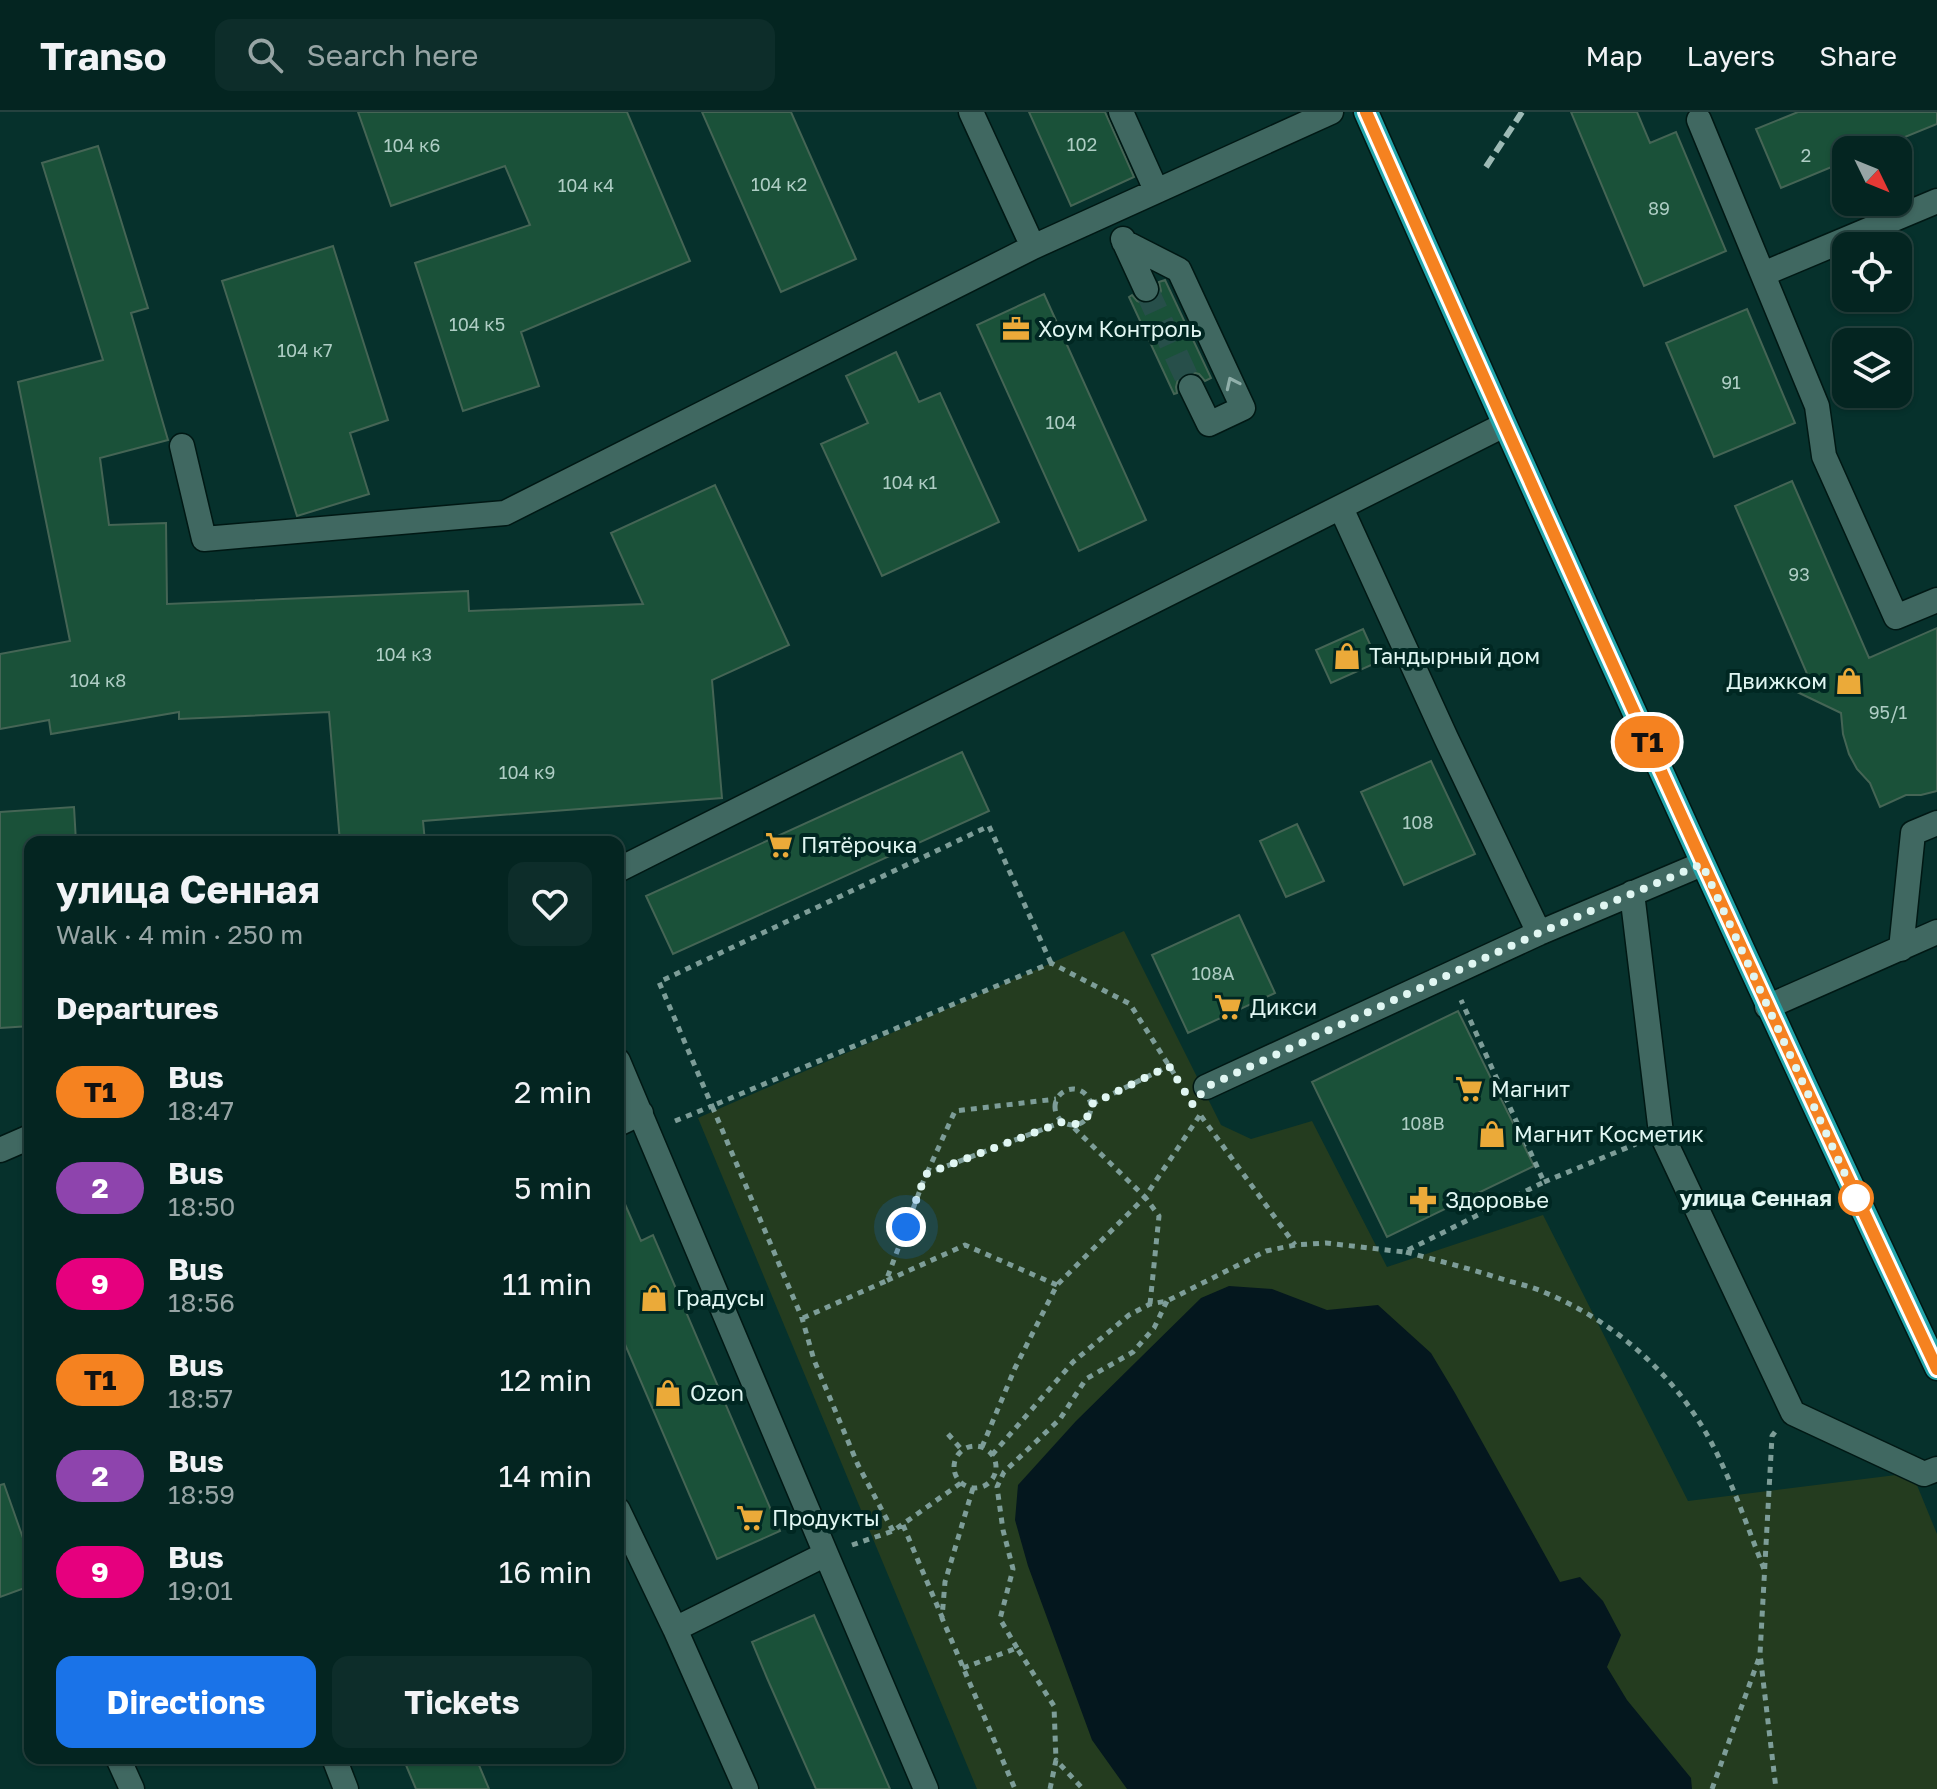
<!DOCTYPE html>
<html lang="en">
<head>
<meta charset="utf-8">
<style>
	:root { --surface:#042521; --page:#0d2d2a; --text:#f1f3f6; --muted:#97a5a5; --line:#25423f; --accent:#1a73e8 }
	body { margin:0; font-family:"Golos Text",sans-serif; background:var(--page); color:var(--text); height:100vh; display:flex; flex-direction:column; font-size:30px; white-space:nowrap }
	* { box-sizing:border-box; margin:0 }
	p { font-size:26px; color:var(--muted) }
	.icon { flex:none; width:44px; height:44px; fill:none; stroke:currentColor; stroke-width:2; stroke-linecap:round; stroke-linejoin:round }
	.map { position:relative; flex:1; overflow:hidden }
	.side { position:absolute; left:24px; top:724px; width:600px; height:928px; display:flex; flex-direction:column; background:var(--surface); border-radius:16px; box-shadow:0 2px 6px #0004,0 0 0 2px var(--line) }
	.side>* { flex:none }
	.badge { padding:0 16px; border-radius:26px; font-size:28px; line-height:52px }
	.needle { width:52px; rotate:133deg }
	.controls { position:absolute; left:1832px; top:24px; display:grid; gap:16px }
	.controls a { display:grid; place-items:center; width:80px; height:80px; border-radius:16px; background:var(--surface); box-shadow:0 2px 6px #0004,0 0 0 2px var(--line); font-size:40px }
	.you { position:absolute; width:40px; height:40px; margin:-20px; border:6px solid #fff; border-radius:50%; background:#1a73e8; box-shadow:0 0 0 12px #1a73e833 }
	.map>.badge { position:absolute; translate:-50% -50%; box-shadow:0 0 0 4px #fff }
	h2 { padding:0 32px; font-size:30px; line-height:72px }
	.round { display:grid; place-items:center; flex:none; width:84px; height:84px; border-radius:16px; background:var(--page) }
	.headline { display:flex; align-items:center; justify-content:space-between; height:136px; padding:0 32px }
	h1 { font-size:38px; font-weight:700; line-height:60px }
	.button { display:flex; gap:16px; margin-top:auto; padding:16px 32px }
	.button a { flex:1; height:92px; border-radius:16px; background:var(--accent); color:#fff; font-size:32px; font-weight:700; line-height:92px; text-align:center }
	.button a+a { background:var(--page); color:var(--text) }
	ul { padding:0; list-style:none }
	li { display:flex; align-items:center; gap:24px; height:96px; padding:0 32px }
	li div { flex:1 }
	li b { display:block; font-size:30px }
	li em { font-style:normal }
	li .badge { min-width:88px; font-weight:700; text-align:center }
	header { display:flex; align-items:center; gap:48px; box-sizing:border-box; height:112px; padding:0 40px; background:var(--surface); border-bottom:2px solid var(--line) }
	header strong { font-size:38px }
	nav { display:flex; gap:44px; margin-inline-start:auto; font-size:28px }
	.search { width:560px; height:72px; background:var(--page); display:flex; align-items:center; gap:20px; box-sizing:border-box; padding:0 28px; border-radius:16px; color:var(--muted); font-size:30px }
	.map>svg:first-child { display:block }
	.green { fill:#243c1f }
	.water { fill:#04171e }
	.building { fill:#1a5139; stroke:#456555; stroke-width:2 }
	.lines { fill:none; stroke-linecap:round; stroke-linejoin:round }
	.minor-tunnel { stroke:#274f4a; stroke-width:24; stroke-dasharray:24 12; stroke-linecap:butt }
	.minor-casing { stroke:#001814; stroke-width:27 }
	.major-casing { stroke:#001814; stroke-width:27 }
	.path { stroke:#7d9d98; stroke-width:5; stroke-dasharray:6 6; stroke-linecap:butt }
	.minor { stroke:#406861; stroke-width:24 }
	.major { stroke:#23a5ab; stroke-width:24 }
	.rail { stroke:#9dbab5; stroke-width:6; stroke-dasharray:12 6; stroke-linecap:butt }
	.oneway { stroke:#90afaa }
	.line-casing { stroke:#fff; stroke-width:18 }
	.line { stroke:#f58220; stroke-width:12 }
	.walk { stroke:#e0f6f2; stroke-width:8; stroke-dasharray:0 14.4 }
	.stop-dot { fill:#fff; stroke:#f58220; stroke-width:4 }
	.labels { text-anchor:middle; stroke-width:8; stroke-linejoin:round; paint-order:stroke }
	.number-label { font-size:18px; fill:#aecdc4 }
	.poi-label { font-size:22px; fill:#e0f6f2; stroke:#002722; text-anchor:start }
	.stop-label { font-size:22px; font-weight:bold; fill:#e0f6f2; stroke:#002722; text-anchor:end }
</style>
</head>
<body>
<header>
<strong>Transo</strong>
<div class="search"><svg class="icon" aria-label="search" viewBox="0 0 24 24"><circle cx="10" cy="10" r="6"/><path d="M15 15l6 6"/></svg>Search here</div>
<nav><a>Map</a><a>Layers</a><a>Share</a></nav>
</header>
<div class="map">
<svg width="1937" height="1677" viewBox="0 0 1937 1677">
	<rect width="100%" height="100%" fill="#06312c"/>
	<path class="green" d="M1124 819 1221 1013 1251 1027 1312 1009 1387 1155 1543 1103 1688 1389 1912 1361 1937 1422V1677H977L698 1006Z"/>
	<path class="water" d="M1229 1174 1272 1177 1327 1198 1378 1193 1431 1241 1455 1281 1560 1470 1580 1465 1603 1489 1621 1523 1607 1555 1627 1588 1691 1666 1692 1677H1127L1092 1628 1028 1454 1015 1408 1018 1373 1076 1309 1201 1186Z"/>
	<path class="building" d="M358 0H627L690 149 521 220 539 274 463 299 415 151 530 113 505 54 391 94Z
		M702 0H791L856 147 781 180Z
		M1029 0H1105L1134 65 1071 94Z
		M1571 0H1637L1650 31 1676 20 1726 139 1644 174Z
		M1798 0H1937V12L1873 38H1846V49L1781 76 1756 17Z
		M98 34 148 196 131 201 168 328 100 346 109 413 166 411 167 492 468 479 469 499 643 492 611 421 715 373 789 533 712 568 722 686 423 709 425 730H340L329 600 179 607V600L51 622 49 608 0 617V542L70 529 18 270 103 248 42 51Z
		M333 134 388 308 350 321 369 382 297 404 222 169Z
		M1165 168 1211 266 1205 269 1199 262 1191 260 1185 261 1178 267 1176 275 1177 281 1174 282 1129 185 1132 183 1137 189 1144 192 1153 190 1158 186 1161 179 1159 170Z
		M1044 182 1146 408 1079 439 977 213Z
		M1747 197 1795 311 1714 345 1666 231Z
		M896 240 919 290 940 281 999 410 882 464 821 332 868 311 846 264Z
		M1792 369 1869 546 1937 516V679L1921 683H1906L1880 695 1870 671 1857 657 1849 642 1843 622 1841 601 1793 578 1811 571 1735 394Z
		M1363 517 1378 550 1331 571 1316 538Z
		M962 640 989 699 673 842 646 784Z
		M1431 649 1475 742 1404 773 1361 680Z
		M74 695 76 730H30V914L0 916V700Z
		M1297 712 1324 769 1286 785 1260 729Z
		M1239 803 1275 881 1188 921 1152 843Z
		M1458 899 1534 1054 1387 1125 1312 970Z
		M618 1076 641 1129 653 1123 780 1419 717 1447 618 1216Z
		M4 1372 30 1446V1474L0 1485V1373Z
		M814 1503 890 1677H816L767 1566 752 1530Z
		M403 1646H476L489 1677H416Z"/>
	<g class="lines">
		<path class="minor-tunnel" d="M1146 177 1191 275"/>
		<g class="minor-casing">
			<path id="minor" d="M971 0 1033 135
				M1121 0 1156 78
				M1699 8 1817 294 1824 344 1896 505 1937 488
				M1123 127 1146 177
				M1124 130 1179 158 1243 296 1209 312 1191 275
				M1763 162 1937 89
				M182 334 204 427 505 401 1033 135 1331 0
				M1341 396 1446 626 1539 821
				M618 758 1504 313
				M1632 781 1661 1021 1793 1301 1924 1362 1937 1357
				M1901 837 1913 721 1937 711
				M1767 895 1937 820
				M618 949 826 1442 675 1517
				M1206 975 1539 821 1702 752
				M618 1012 641 1001
				M0 1038 30 1025
				M618 1398 675 1517 746 1677
				M826 1442 926 1677
				M118 1646 132 1677
				M334 1646 346 1677"/>
		</g>
		<g class="major-casing">
			<path id="major" d="M1366 0C1552 421 1741 840 1937 1256"/>
		</g>
		<path class="path" d="M1055 995a18 18 0 1 1 36 0a18 18 0 1 1-36 0Z
			M1092 992 1169 954
			M1201 1004 1295 1133
			M675 1009 712 994 659 870 989 714 1051 851
			M927 1061 955 999 1056 987
			M1544 1070 1636 1032
			M1406 1140C1439 1149 1472 1157 1505 1168 1519 1172 1533 1175 1546 1181 1615 1210 1674 1262 1710 1328 1732 1369 1747 1414 1764 1457
			M1057 1173 965 1133 886 1169 926 1062 1062 1010
			M1150 1192 1159 1104 1145 1085 1200 1003
			M803 1206 886 1169
			M1775 1320 1772 1324 1760 1542 1776 1677
			M948 1322 962 1338
			M954 1355a21 21 0 1 1 42 0a21 21 0 1 1-42 0Z
			M982 1335 1015 1256 1057 1173 1145 1085 1071 1013
			M992 1343 1073 1250 1129 1203 1150 1192 1167 1189 1266 1139 1295 1133 1326 1131 1404 1140 1544 1070 1461 888
			M973 1376 945 1470 942 1506 1015 1677
			M903 1413 942 1505
			M893 1419 858 1353 814 1248 802 1206 712 994 1051 851 1130 892 1178 968
			M852 1433 893 1419 961 1371
			M1017 1536 1000 1507 1013 1457 1003 1418 997 1375 1004 1360 1060 1307 1086 1267 1133 1240 1154 1216 1167 1189
			M963 1556 1017 1536 1054 1594 1056 1648
			M1050 1677 1056 1648 1083 1677
			M1712 1677 1759 1546"/>
		<use href="#minor" class="minor"/>
		<use href="#major" class="major"/>
		<path class="rail" d="M1486 55 1522 0"/>
	</g>
	<defs><path id="oneway-chevron" d="M-2-3.5L2.5 0L-2 3.5" fill="none" stroke-width="1.6" stroke-linecap="round" stroke-linejoin="round" transform="scale(2)"/></defs>
	<use class="oneway" href="#oneway-chevron" transform="translate(1232 271) rotate(-115)"/>
	<g class="lines">
		<g class="line-casing">
			<path id="line" d="M1366 0C1552 421 1741 840 1937 1257"/>
		</g>
		<use href="#line" class="line"/>
		<path class="walk" d="M906 1115 926 1062 1062 1010C1079 1016 1089 1009 1092 992L1169 954 1193 993 1206 975 1539 821 1702 752 1856 1086"/>
	</g>
	<defs>
		<g id="office-bare" transform="scale(2.16)"><path d="M-6-3h4V-5.5h4V-3h4V5H-6ZM-1-4.5V-3h2v-1.5ZM-6 0V1H6V0Z" fill="#ebaa39" stroke="#002722" stroke-width="2.5" paint-order="stroke"/></g>
		<g id="shop-bare" transform="scale(2.16)"><path d="M-5-2.5h2.3a2.7 3.5 0 0 1 5.4 0H5L5.5 6h-11ZM-1.5-2.5h3a1.5 2.3 0 0 0-3 0Z" fill="#ebaa39" stroke="#002722" stroke-width="2.5" paint-order="stroke"/></g>
		<g id="supermarket-bare" transform="scale(2.16)"><path d="M-6-5.5h2.5l.6 2H6L4.5 2H-2.5L-4.4-4H-6ZM-1.5 3.2a1.3 1.3 0 1 0 .1 0ZM3 3.2a1.3 1.3 0 1 0 .1 0Z" fill="#ebaa39" stroke="#002722" stroke-width="2.5" paint-order="stroke"/></g>
		<g id="pharmacy-bare" transform="scale(2.16)"><path d="M-2-6h4v4h4v4h-4v4h-4v-4h-4v-4h4Z" fill="#ebaa39" stroke="#002722" stroke-width="2.5" paint-order="stroke"/></g>
	</defs>
	<g fill-rule="evenodd">
		<use href="#office-bare" x="1016" y="217"/>
		<use href="#shop-bare" x="1347" y="544"/>
		<use href="#shop-bare" x="1849" y="569"/>
		<use href="#supermarket-bare" x="779" y="733"/>
		<use href="#supermarket-bare" x="1228" y="895"/>
		<use href="#supermarket-bare" x="1469" y="977"/>
		<use href="#shop-bare" x="1492" y="1022"/>
		<use href="#pharmacy-bare" x="1423" y="1088"/>
		<use href="#shop-bare" x="654" y="1186"/>
		<use href="#shop-bare" x="668" y="1281"/>
		<use href="#supermarket-bare" x="750" y="1406"/>
	</g>
	<circle class="stop-dot" cx="1856" cy="1086" r="16"/>
	<g class="labels">
		<g class="number-label">
			<text x="1082" y="39">102</text>
			<text x="412" y="40">104 к6</text>
			<text x="1806" y="50">2</text>
			<text x="779" y="79">104 к2</text>
			<text x="586" y="80">104 к4</text>
			<text x="1659" y="103">89</text>
			<text x="477" y="219">104 к5</text>
			<text x="305" y="245">104 к7</text>
			<text x="1731" y="277">91</text>
			<text x="1061" y="317">104</text>
			<text x="910" y="377">104 к1</text>
			<text x="1799" y="469">93</text>
			<text x="404" y="549">104 к3</text>
			<text x="98" y="575">104 к8</text>
			<text x="1888" y="607">95/1</text>
			<text x="527" y="667">104 к9</text>
			<text x="1418" y="717">108</text>
			<text x="1213" y="868">108А</text>
			<text x="1423" y="1018">108В</text>
		</g>
		<g class="poi-label">
			<text x="1038" y="225">Хоум Контроль</text>
			<text x="1369" y="552">Тандырный дом</text>
			<text x="1827" y="577" text-anchor="end">Движком</text>
			<text x="801" y="741">Пятёрочка</text>
			<text x="1250" y="903">Дикси</text>
			<text x="1491" y="985">Магнит</text>
			<text x="1514" y="1030">Магнит Косметик</text>
			<text x="1445" y="1096">Здоровье</text>
			<text x="676" y="1194">Градусы</text>
			<text x="690" y="1289">Ozon</text>
			<text x="772" y="1414">Продукты</text>
		</g>
		<g class="stop-label">
			<text x="1832" y="1094">улица Сенная</text>
		</g>
	</g>
</svg>
<div class="controls">
<a><svg class="needle" viewBox="-14 -14 28 28"><path d="M0-13l5 13h-10z" fill="#e53935"/><path d="M0 13l5-13h-10z" fill="#97a5a5"/></svg></a>
<a><svg class="icon" aria-label="locate" viewBox="0 0 24 24"><circle cx="12" cy="12" r="6"/><path d="M12 2v4M12 18v4M2 12h4M18 12h4"/></svg></a>
<a><svg class="icon" aria-label="layers" viewBox="0 0 24 24"><path d="M12 4l9 5-9 5-9-5zM3 14l9 5 9-5"/></svg></a>
</div>
<div class="you" style="left:906px;top:1115px"></div>
<b class="badge" style="left:1647px;top:630px;background:#f58220;color:#111">Т1</b>
<section class="side">
<div class="headline"><div><h1>улица Сенная</h1><p>Walk · 4 min · 250 m</p></div><a class="round"><svg class="icon" aria-label="heart" viewBox="0 0 24 24"><path d="M12 20l-8-8c-3-5 5-10 8-4 3-6 11-1 8 4z"/></svg></a></div>
<h2>Departures</h2>
<ul>
<li><span class="badge" style="background:#f58220;color:#111">Т1</span><div><b>Bus</b><p>18:47</p></div><em>2 min</em></li>
<li><span class="badge" style="background:#8e44ad;color:#fff">2</span><div><b>Bus</b><p>18:50</p></div><em>5 min</em></li>
<li><span class="badge" style="background:#e6007e;color:#fff">9</span><div><b>Bus</b><p>18:56</p></div><em>11 min</em></li>
<li><span class="badge" style="background:#f58220;color:#111">Т1</span><div><b>Bus</b><p>18:57</p></div><em>12 min</em></li>
<li><span class="badge" style="background:#8e44ad;color:#fff">2</span><div><b>Bus</b><p>18:59</p></div><em>14 min</em></li>
<li><span class="badge" style="background:#e6007e;color:#fff">9</span><div><b>Bus</b><p>19:01</p></div><em>16 min</em></li>
</ul>
<div class="button"><a>Directions</a><a>Tickets</a></div>
</section>
</div>
</body>
</html>
